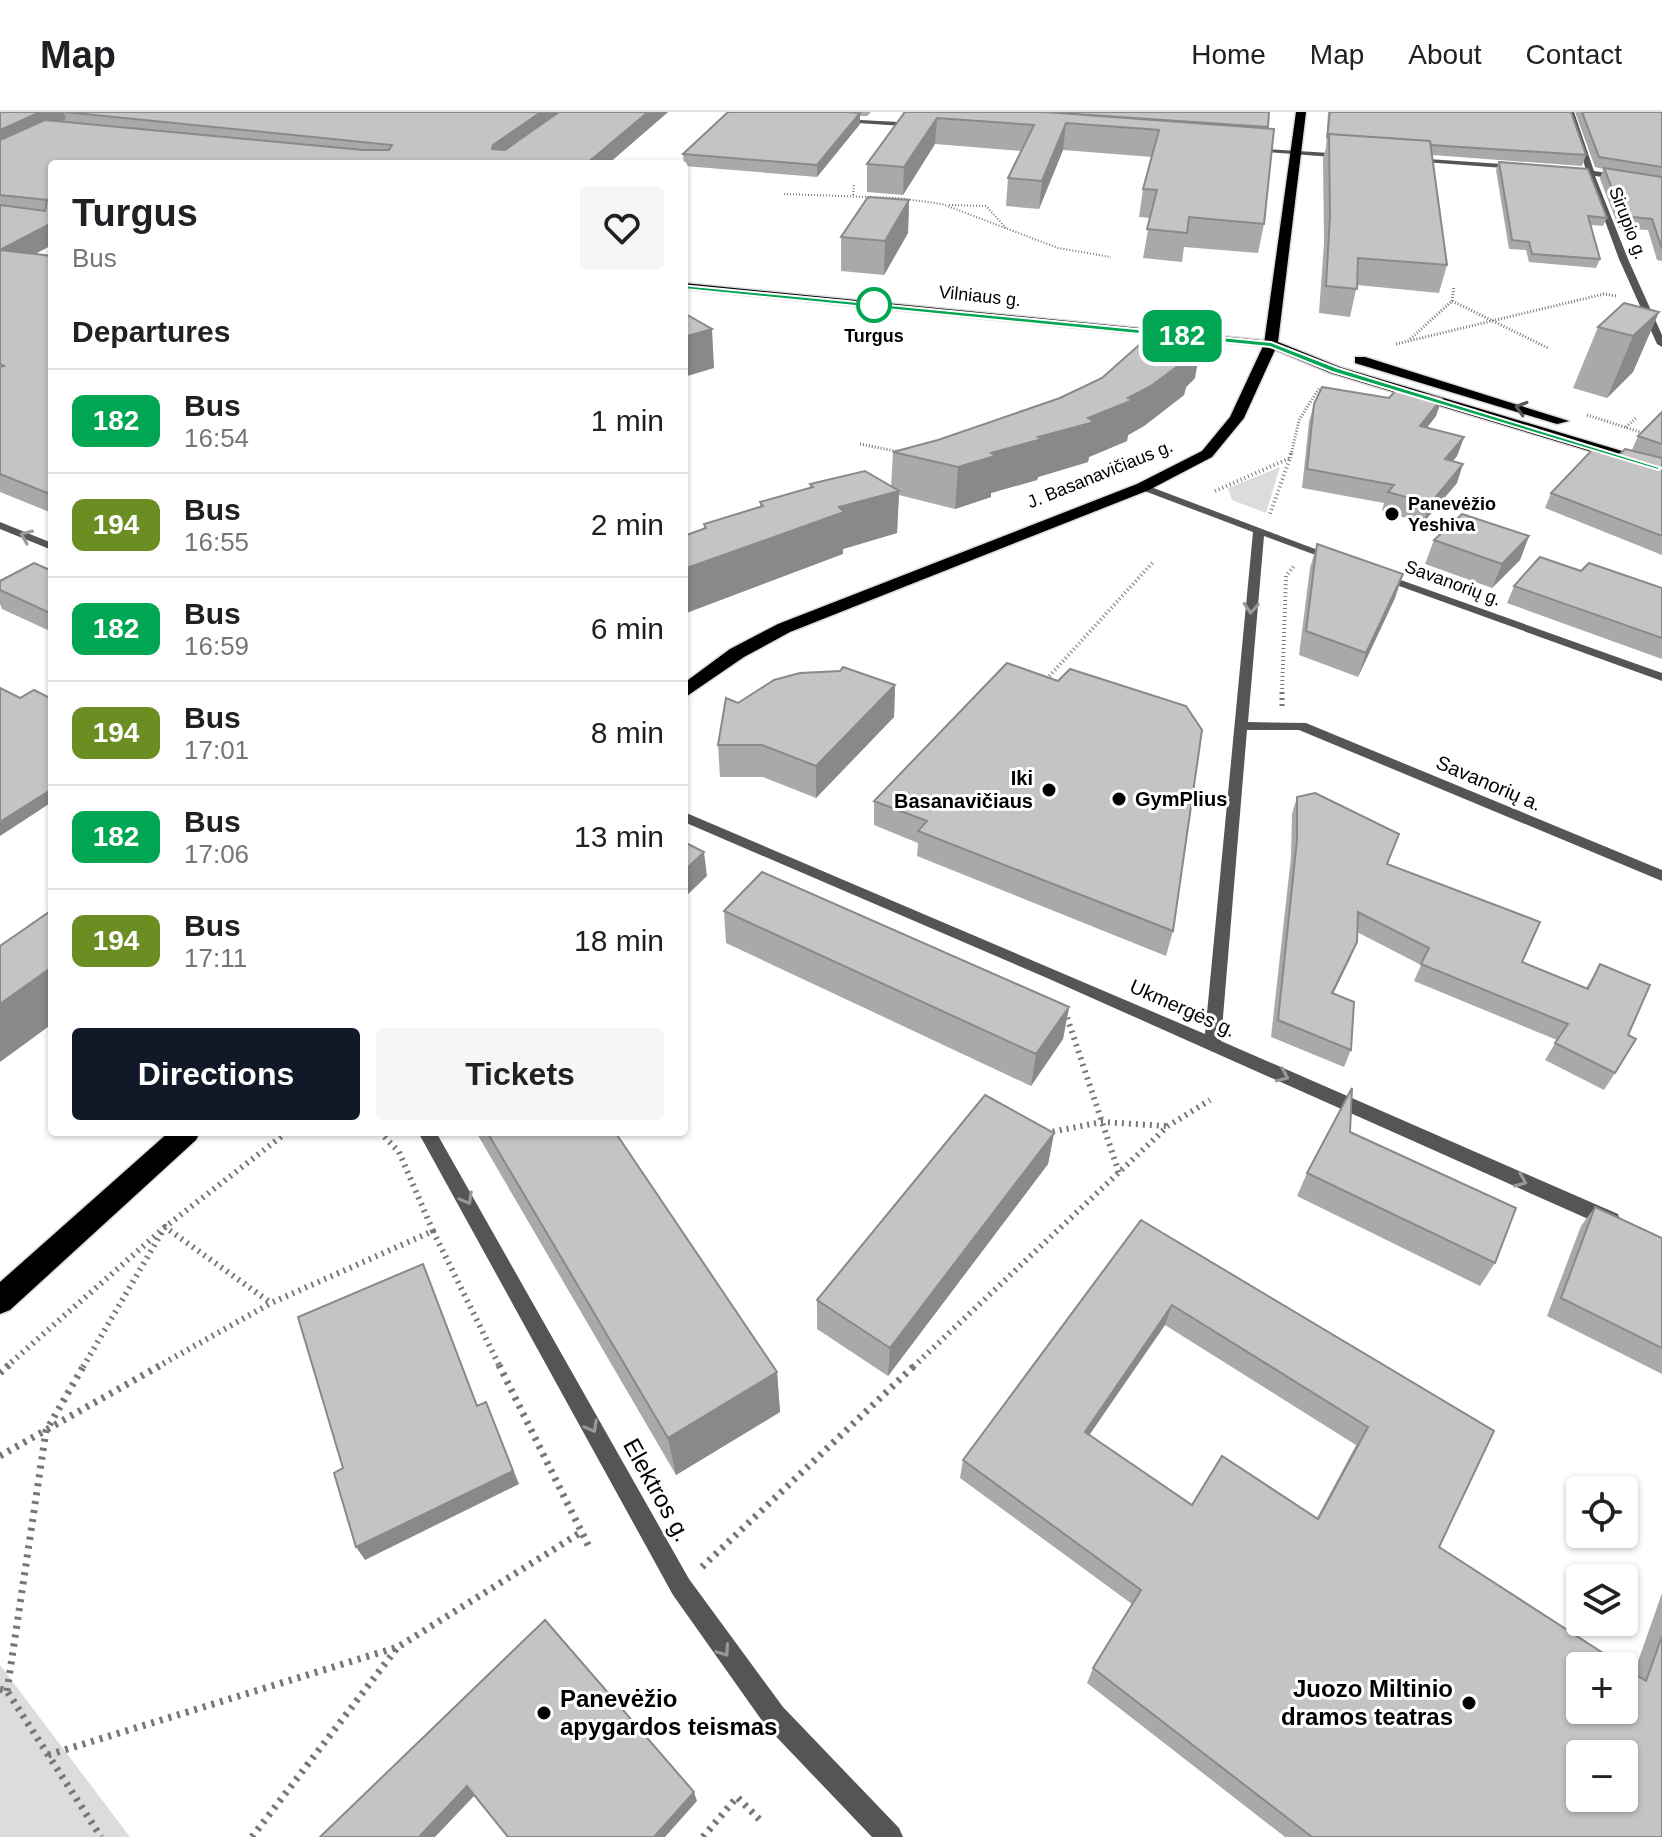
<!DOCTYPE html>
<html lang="en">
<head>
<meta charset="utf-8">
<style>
	:root { --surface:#fff; --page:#f6f6f6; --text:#202124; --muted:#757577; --line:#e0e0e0; --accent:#111827 }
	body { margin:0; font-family:Arial,sans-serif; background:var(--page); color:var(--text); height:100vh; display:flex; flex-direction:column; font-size:30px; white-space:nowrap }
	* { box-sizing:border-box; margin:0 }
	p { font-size:26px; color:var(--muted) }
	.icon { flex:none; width:44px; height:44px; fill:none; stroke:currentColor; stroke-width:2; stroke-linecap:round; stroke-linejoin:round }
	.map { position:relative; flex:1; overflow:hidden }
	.drawer { position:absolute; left:48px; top:48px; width:640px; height:976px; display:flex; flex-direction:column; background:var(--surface); border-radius:8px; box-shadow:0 2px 6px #0004 }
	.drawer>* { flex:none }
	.badge { padding:0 16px; border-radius:12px; font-size:28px; line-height:52px }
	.tools { position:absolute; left:1566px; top:1364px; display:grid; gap:16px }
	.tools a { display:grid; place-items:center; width:72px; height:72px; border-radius:8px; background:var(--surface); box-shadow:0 2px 6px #0004; font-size:40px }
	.map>.badge { position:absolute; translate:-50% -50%; box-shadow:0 0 0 4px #fff }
	h2 { padding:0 24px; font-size:30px; line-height:72px }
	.round { display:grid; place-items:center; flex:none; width:84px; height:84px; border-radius:8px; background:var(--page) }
	.overview { display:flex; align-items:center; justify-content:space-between; height:136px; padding:0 24px }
	h1 { font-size:38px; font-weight:800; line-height:60px }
	.button { display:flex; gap:16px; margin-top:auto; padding:16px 24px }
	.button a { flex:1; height:92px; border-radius:8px; background:var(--accent); color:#fff; font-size:32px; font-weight:800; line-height:92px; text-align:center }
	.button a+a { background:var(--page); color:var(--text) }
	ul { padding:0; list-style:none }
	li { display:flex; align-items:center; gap:24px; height:104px; padding:0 24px; border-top:2px solid var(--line) }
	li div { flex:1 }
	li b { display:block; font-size:30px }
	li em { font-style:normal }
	li .badge { min-width:88px; font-weight:700; text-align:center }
	header { display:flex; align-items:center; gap:48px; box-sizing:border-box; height:112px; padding:0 40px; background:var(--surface); border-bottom:2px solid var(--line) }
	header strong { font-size:38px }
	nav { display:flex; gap:44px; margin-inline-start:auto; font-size:28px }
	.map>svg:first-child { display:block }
	.green { fill:#dcdcdc }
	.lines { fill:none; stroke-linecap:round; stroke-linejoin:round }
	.primary-casing { stroke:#dbdbdb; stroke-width:3 }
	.highway-casing { stroke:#dbdbdb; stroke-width:3 }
	.path-far5 { stroke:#777; stroke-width:2; stroke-dasharray:1 2; stroke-linecap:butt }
	.path-far4 { stroke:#777; stroke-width:3; stroke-dasharray:1 2; stroke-linecap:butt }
	.path-far3 { stroke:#777; stroke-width:4; stroke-dasharray:1 3; stroke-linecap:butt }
	.path-far2 { stroke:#777; stroke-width:5; stroke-dasharray:2 4; stroke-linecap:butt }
	.path-far1 { stroke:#777; stroke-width:6; stroke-dasharray:2 5; stroke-linecap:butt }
	.path { stroke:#777; stroke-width:7; stroke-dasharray:3 6; stroke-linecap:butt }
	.street { fill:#555; fill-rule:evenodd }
	.primary { fill:#000; fill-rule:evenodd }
	.highway { fill:#000; fill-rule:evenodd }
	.wall { fill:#a9a9a9; fill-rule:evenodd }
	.shaded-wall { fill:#898989 }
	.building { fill:#c4c4c4; stroke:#898989; stroke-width:2; fill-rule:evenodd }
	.oneway { stroke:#595959 }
	.oneway2 { stroke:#999 }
	.line { fill:#00a651; stroke:#fff; stroke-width:2 }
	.stop-dot { fill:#fff; stroke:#00a651; stroke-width:4 }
	.poi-dot { fill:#000; stroke:#fff; stroke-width:3 }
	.labels { text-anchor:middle; stroke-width:6; stroke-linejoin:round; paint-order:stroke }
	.far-street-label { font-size:18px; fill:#000; stroke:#fff }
	.far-stop-label { font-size:18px; font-weight:bold; fill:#000; stroke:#fff }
	.far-poi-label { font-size:18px; font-weight:bold; fill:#000; stroke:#fff; text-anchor:start }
	.poi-label { font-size:20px; font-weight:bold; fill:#000; stroke:#fff; text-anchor:end }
	.street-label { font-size:20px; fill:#000; stroke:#fff }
	.near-street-label { font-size:24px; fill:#000; stroke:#fff }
	.near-poi-label { font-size:24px; font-weight:bold; fill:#000; stroke:#fff; text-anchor:end }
</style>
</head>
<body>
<header>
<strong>Map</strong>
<nav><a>Home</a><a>Map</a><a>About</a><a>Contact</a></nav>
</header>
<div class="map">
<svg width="1662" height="1725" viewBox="0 0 1662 1725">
	<rect width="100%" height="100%" fill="#fff"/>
	<path class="green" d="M1280 355 1266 401 1232 388 1228 376Z
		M0 1553 130 1725H0Z"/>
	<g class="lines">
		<g class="primary-casing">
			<path id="primary" d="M684 171 1271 229 1277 232 1271 235 684 177Z"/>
		</g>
		<g class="highway-casing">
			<path id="highway" d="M1296 0H1306L1278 230 1340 255 1662 351V361L1330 261 1275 238 1244 306 1212 345 1149 378 790 520 744 545 684 586V571L730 537 778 512 1137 372 1202 339 1230 305 1264 232Z
				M1355 245H1365L1569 309 1557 312 1355 251Z
				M169 1020H200L196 1028 10 1198 0 1202V1170Z"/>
		</g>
		<path class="path-far5" d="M784 82 898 86 942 92 1058 136 1111 145
			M853 83 854 73
			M949 93 986 94 1006 116"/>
		<path class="path-far4" d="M1452 189 1454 174
			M1410 227 1452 189 1548 236
			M1396 232 1604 182 1616 184
			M1587 303 1646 322
			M1626 315 1636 306
			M860 332 900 340
			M1291 343 1299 308 1320 275"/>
		<path class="path-far3" d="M1290 346 1291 341
			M1215 379 1290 346 1270 402
			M1044 570 1154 449
			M1282 581 1286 464 1294 454"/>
		<path class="path-far2" d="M1282 594V579"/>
		<path class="path-far1" d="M1065 899 1119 1061
			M1046 1021 1102 1010 1167 1014
			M433 1119 500 1255
			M6 1255 165 1115 287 1020
			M83 1255 165 1115 271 1191
			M157 1255 271 1191 433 1119 399 1040 380 1020
			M913 1255 1168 1014 1210 988"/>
		<path class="path" d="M499 1253 589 1435
			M0 1261 9 1253
			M0 1344 161 1253
			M702 1455 915 1253
			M0 1577 7 1579 101 1725
			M7 1579 46 1319 84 1253
			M48 1643 398 1535 583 1419
			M252 1725 397 1536
			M703 1725 737 1685 761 1709"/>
		<path class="street" d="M1568 0H1574L1594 59 1662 69V73L1595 64 1628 147 1662 223V235L1657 232 1619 147 1588 63 1564 58 1568 56 1586 58Z
			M840 7 919 11 922 13 919 15 842 10Z
			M1251 36 1345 42 1349 44 1345 46 1253 39Z
			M1413 46 1517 53 1521 55 1517 57 1411 49Z
			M1143 372 1339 446 1329 448 1264 424 1248 610 1306 611 1662 758V769L1299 618H1247L1221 929 1618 1102 1620 1108 1618 1114 1611 1116 1604 1114 1047 866 684 710V700L1205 922 1253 420 1139 377V373Z
			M0 410 52 431V438L0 417Z
			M1381 461 1662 561V569L1377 466V462Z
			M418 1020H436L689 1467 783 1595 899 1716 903 1725H872L765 1613 673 1483Z"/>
		<use href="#primary" class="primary"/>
		<use href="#highway" class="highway"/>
	</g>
	<path class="wall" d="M0 0H668L608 52H52V133L34 142 52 144V401L0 380Z
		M728 0H871L867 4H860V12L817 65 684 54 683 42Z
		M902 0H1269L1268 16 1264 112 1258 141 1184 135 1182 150 1143 146 1150 106 1139 105 1143 77 1152 45 1063 38 1039 97 1006 94 1008 66 1022 39 935 32 903 83 867 80V52L904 1Z
		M1328 0H1571L1586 43 1582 54 1432 43 1447 153 1439 181 1357 173 1350 205 1319 201 1324 131 1323 46 1326 36Z
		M1575 0H1662V149L1657 148 1648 118 1619 116 1600 67 1603 57 1595 55Z
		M1499 50 1607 106 1603 114 1591 113 1600 147 1596 156 1529 150 1526 138 1509 137 1496 58Z
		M909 88 908 121 884 163 841 159V125Z
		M1659 200 1633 260 1607 286 1573 276 1598 215Z
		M1195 266 1186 275 1184 283 1144 314 1128 323 1127 329 1089 345 1088 350 1038 365 1037 368 991 381V385L955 397 899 383 897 421 843 437V442L704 416V412L760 395V390L810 376V372L891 375 893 340Z
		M1389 286H1442L1436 304 1427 315 1464 325 1457 344 1452 349 1457 371 1423 411 1382 399 1384 391 1302 376 1309 310 1314 292Z
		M1662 300V443L1545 396 1551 381 1632 338 1638 324Z
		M1529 424 1520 448 1492 476 1425 452 1434 428Z
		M1317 432 1395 486 1358 565 1299 543 1310 456Z
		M52 459V520L2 497 0 492V469Z
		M1581 459 1662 476V547L1507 491 1514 474Z
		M1007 551 1173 819 1166 844 917 744 918 731 874 713V689Z
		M895 573 894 605 816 686 763 665H720L718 633 738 591Z
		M1297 685 1387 752 1522 850 1586 876 1600 852 1628 923 1615 961 1604 978 1545 948 1557 928 1414 869 1421 853 1357 820V830L1333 882 1351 938 1344 955 1271 925 1291 745 1292 702Z
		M724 799 1069 895 1063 927 1031 974 726 831Z
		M476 1020H615L777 1260 780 1300 676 1363Z
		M1350 1020 1495 1151 1480 1174 1297 1084 1307 1061Z
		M1054 1021 1048 1052 888 1264 817 1217V1188Z
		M1595 1095 1662 1126V1262L1547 1204 1581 1114Z
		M1141 1108 1494 1319 1439 1435 1634 1561 1662 1481V1725H1285L1087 1571 1093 1556 1132 1492 960 1366 963 1348ZM1165 1213 1356 1333 1317 1406 1192 1393 1089 1323Z"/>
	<path class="shaded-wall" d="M40 0H64L66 7 0 38V18Z
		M541 0H566L495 52 492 37 493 33Z
		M648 0H668L608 52H586Z
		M860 1V12L817 65V53Z
		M937 6 935 32 903 83 904 55Z
		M1066 11 1063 38 1039 97 1042 69Z
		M909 88 908 121 884 163 885 129Z
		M52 111V133L7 157 0 138Z
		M1659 200 1633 260 1607 286 1633 224Z
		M712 217 714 256 684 265V225Z
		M1202 227 1195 266 1186 275 1184 283 1144 314 1128 323 1127 329 1089 345 1088 350 1038 365 1037 368 991 381V385L955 397 958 355 991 341 1088 306 1128 286 1186 243Z
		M1442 286 1436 304 1414 332 1420 314Z
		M1464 325 1457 344 1438 366 1445 347Z
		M1463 352 1457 371 1423 411 1430 392Z
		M899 379 897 421 843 437V442L684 502V457L839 395Z
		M1529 424 1520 448 1492 476 1502 452Z
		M1403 462 1395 486 1358 565 1366 541Z
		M895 573 894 605 816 686V654Z
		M52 677V690L0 724V710Z
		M704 740 707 764 684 786V759Z
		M1357 830 1350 847 1325 898 1332 881Z
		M52 855V912L0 950V892Z
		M1069 895 1063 927 1031 974 1036 942Z
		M1054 1021 1048 1052 888 1264 890 1236Z
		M1172 1193 1165 1213 1079 1338 1085 1320Z
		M777 1260 780 1300 676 1363 668 1326Z
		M486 1290 519 1372 365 1448 356 1435Z
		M467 1674 475 1683 435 1725H419Z
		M694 1680 697 1689 665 1725H654Z"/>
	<path class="building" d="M0 0H40L0 18Z
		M65 0H541L493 33 492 37 505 38 559 0H648L586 52H52V111L0 138V93L45 99 47 88 0 83V28L45 8 363 38H389L392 33Z
		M728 0H847L860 1 817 53 683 42Z
		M905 0H1045L1274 17 1264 112 1189 105 1187 121 1147 117 1157 78 1143 77 1159 18 1066 11 1042 69 1008 66 1034 13 937 6 904 55 867 52Z
		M1045 0H1269L1268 15Z
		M1330 0H1571L1586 43 1431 33 1430 29 1329 22 1327 26Z
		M1582 0H1662V55L1599 45Z
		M1329 22 1430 29 1447 153 1358 146 1357 177 1326 174 1330 104Z
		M1499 50 1588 57 1607 106 1588 104 1600 147 1532 142 1529 130 1512 128Z
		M1604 56 1662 65V137L1652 107 1623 104Z
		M868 85 909 88 885 129 841 125Z
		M0 138 52 144V383L0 362V255L4 254 0 252Z
		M1624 191 1659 200 1633 224 1598 215Z
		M684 201 712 217 684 225Z
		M1157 217 1202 227 1186 243 1191 244 1151 274 1128 286 1133 288 1088 306 1094 310 1038 325 1042 327 991 341 995 344 958 355 893 340 938 328 1060 286 1102 266Z
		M1322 275 1389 286 1398 276 1442 286 1420 314 1464 325 1445 347 1463 352 1430 392 1388 380 1394 373 1307 357 1314 292Z
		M1662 300V332L1638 324Z
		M1625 337 1662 346V424L1551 381 1592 338 1617 345Z
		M865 359 899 379 839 395 844 400 684 457V424L706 416 704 412 763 394 760 390 813 375 810 372Z
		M1462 402 1529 424 1502 452 1434 428Z
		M1317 432 1403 462 1366 541 1306 519Z
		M1540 445 1581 459 1589 451 1662 476V526L1514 474Z
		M34 451 52 459V502L0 478V469Z
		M1007 551 1058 569 1070 557 1186 594 1202 618 1173 819 918 719 927 709 874 689Z
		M843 555 895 573 816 654 762 633H718L726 586 738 591 774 568 800 561 840 559Z
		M0 576 20 586 34 578 52 587V677L0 710Z
		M1315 681 1399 722 1387 752 1540 810 1522 850 1588 877 1600 852 1650 873 1628 923 1636 927 1615 961 1555 931 1568 912 1421 852 1429 836 1358 800 1357 830 1332 881 1354 890 1351 938 1278 908 1297 728V685Z
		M684 730 704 740 684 759Z
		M762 760 1069 895 1036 942 724 799Z
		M52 798V855L0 892V834Z
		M1352 976 1350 1020 1516 1096 1495 1151 1307 1061Z
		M985 983 1054 1021 890 1236 817 1188Z
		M487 1020H615L777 1260 668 1326Z
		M1595 1095 1662 1126V1236L1561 1186Z
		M1141 1108 1494 1319 1439 1435 1623 1554H1580V1598H1624V1555L1646 1569 1662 1524V1725H1312L1093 1556 1141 1478 963 1348ZM1172 1193 1368 1315 1318 1407 1222 1344 1192 1393 1085 1320ZM1580 1642H1624V1686H1580Z
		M423 1152 477 1294 486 1290 513 1359 356 1435 334 1361 343 1356 298 1205Z
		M545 1508 694 1680 654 1725H508L467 1674 419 1725H320Z"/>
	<defs><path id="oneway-chevron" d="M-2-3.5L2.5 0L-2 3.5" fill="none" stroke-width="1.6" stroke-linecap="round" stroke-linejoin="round" transform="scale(2)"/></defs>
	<use class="oneway" href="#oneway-chevron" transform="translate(1521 296) rotate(-163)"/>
	<g class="oneway2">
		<use href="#oneway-chevron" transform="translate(26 424) rotate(-157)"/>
		<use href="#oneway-chevron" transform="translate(1251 496) rotate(94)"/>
		<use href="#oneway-chevron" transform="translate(1283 964) rotate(24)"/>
		<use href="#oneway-chevron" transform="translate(1521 1069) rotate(23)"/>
		<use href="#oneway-chevron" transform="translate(467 1087) rotate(61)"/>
		<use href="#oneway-chevron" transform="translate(592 1315) rotate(61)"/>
		<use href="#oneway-chevron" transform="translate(724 1539) rotate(55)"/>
	</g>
	<path class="line" d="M681 173 1271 230 1338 256 1662 356 1658 358 1332 260 1270 235 684 177Z"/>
	<circle class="stop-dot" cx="874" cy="193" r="16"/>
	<g class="poi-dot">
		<circle cx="1392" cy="402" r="8"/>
		<circle cx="1049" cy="678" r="8"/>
		<circle cx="1119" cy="687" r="8"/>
		<circle cx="1469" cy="1591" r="8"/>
		<circle cx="544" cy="1601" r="8"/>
	</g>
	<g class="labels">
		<g class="far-street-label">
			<text transform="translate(1628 111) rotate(69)" y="6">Sirupio g.</text>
			<text transform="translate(980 184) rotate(6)" y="6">Vilniaus g.</text>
			<text transform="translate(1100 362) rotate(-22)" y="6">J. Basanavičiaus g.</text>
			<text transform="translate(1453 471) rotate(20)" y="6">Savanorių g.</text>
		</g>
		<g class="far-stop-label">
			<text x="874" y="230">Turgus</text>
		</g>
		<g class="far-poi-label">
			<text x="1408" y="398">Panevėžio<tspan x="1408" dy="21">Yeshiva</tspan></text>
		</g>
		<g class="poi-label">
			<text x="1033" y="673">Iki<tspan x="1033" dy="23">Basanavičiaus</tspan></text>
			<text x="1135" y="694" text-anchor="start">GymPlius</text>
		</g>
		<g class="street-label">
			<text transform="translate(1489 671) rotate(23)" y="7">Savanorių a.</text>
			<text transform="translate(1183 896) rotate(24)" y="7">Ukmergės g.</text>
		</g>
		<g class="near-street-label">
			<text transform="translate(657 1378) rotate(61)" y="8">Elektros g.</text>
		</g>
		<g class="near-poi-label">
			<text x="1453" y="1585">Juozo Miltinio<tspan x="1453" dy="28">dramos teatras</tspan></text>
			<text x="560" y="1595" text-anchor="start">Panevėžio<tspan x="560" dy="28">apygardos teismas</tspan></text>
		</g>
	</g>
</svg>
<div class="tools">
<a><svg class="icon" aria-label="locate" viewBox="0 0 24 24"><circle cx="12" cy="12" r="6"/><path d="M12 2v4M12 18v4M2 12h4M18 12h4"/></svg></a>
<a><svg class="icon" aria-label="layers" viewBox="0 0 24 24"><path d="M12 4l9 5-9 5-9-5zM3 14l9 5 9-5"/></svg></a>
<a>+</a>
<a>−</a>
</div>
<b class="badge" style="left:1182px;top:224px;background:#00a651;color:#fff">182</b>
<section class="drawer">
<div class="overview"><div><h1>Turgus</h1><p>Bus</p></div><a class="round"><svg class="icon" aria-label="heart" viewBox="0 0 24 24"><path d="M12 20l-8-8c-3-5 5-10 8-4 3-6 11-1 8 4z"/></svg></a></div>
<h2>Departures</h2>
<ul>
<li><span class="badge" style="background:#00a651;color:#fff">182</span><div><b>Bus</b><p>16:54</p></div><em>1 min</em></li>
<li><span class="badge" style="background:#6b8e23;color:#fff">194</span><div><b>Bus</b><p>16:55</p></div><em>2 min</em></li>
<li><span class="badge" style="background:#00a651;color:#fff">182</span><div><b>Bus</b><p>16:59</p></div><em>6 min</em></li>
<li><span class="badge" style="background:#6b8e23;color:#fff">194</span><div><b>Bus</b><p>17:01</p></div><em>8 min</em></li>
<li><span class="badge" style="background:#00a651;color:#fff">182</span><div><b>Bus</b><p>17:06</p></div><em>13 min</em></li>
<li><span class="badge" style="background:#6b8e23;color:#fff">194</span><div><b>Bus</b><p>17:11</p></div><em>18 min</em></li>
</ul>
<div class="button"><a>Directions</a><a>Tickets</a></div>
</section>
</div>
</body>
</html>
